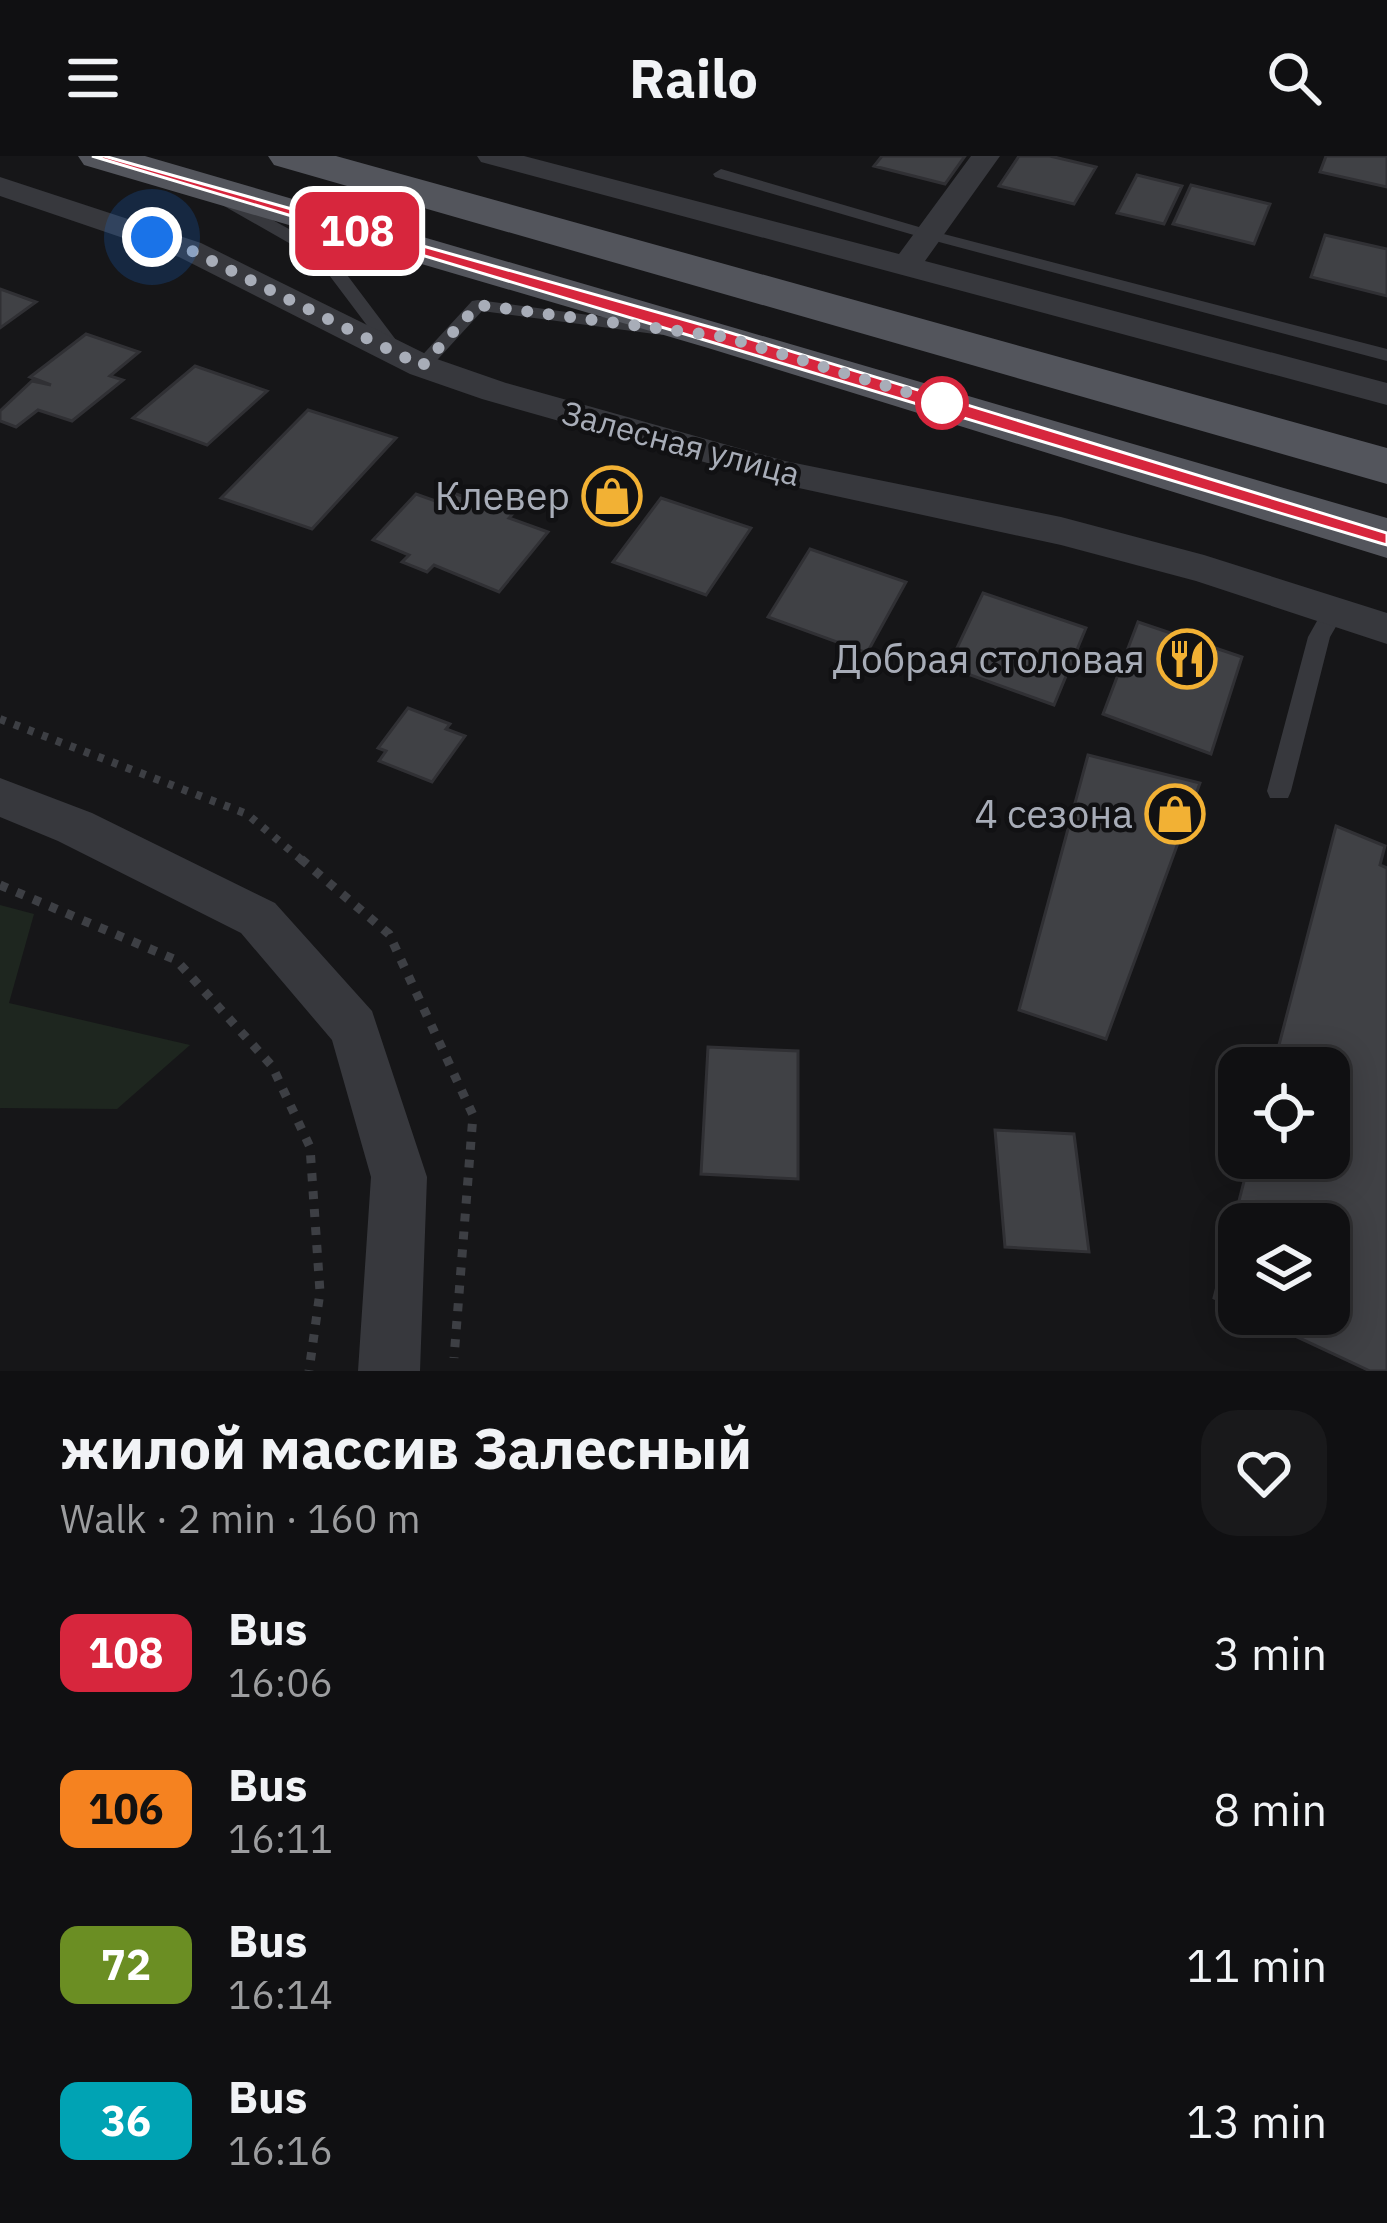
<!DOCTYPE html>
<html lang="en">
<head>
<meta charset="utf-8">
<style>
	:root { --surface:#101012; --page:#19191b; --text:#f1f3f6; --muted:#9c9d9f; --line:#303032 }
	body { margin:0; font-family:"IBM Plex Sans",sans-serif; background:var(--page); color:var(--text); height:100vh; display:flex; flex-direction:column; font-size:45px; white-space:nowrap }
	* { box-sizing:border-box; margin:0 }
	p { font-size:39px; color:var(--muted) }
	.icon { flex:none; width:66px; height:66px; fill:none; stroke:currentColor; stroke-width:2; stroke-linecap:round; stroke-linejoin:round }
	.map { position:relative; height:1215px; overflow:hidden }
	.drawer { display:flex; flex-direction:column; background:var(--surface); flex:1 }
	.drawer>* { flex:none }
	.badge { padding:0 24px; border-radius:18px; font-size:42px; line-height:78px }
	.tools { position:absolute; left:1218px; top:891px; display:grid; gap:24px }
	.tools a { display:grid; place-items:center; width:132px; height:132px; border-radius:24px; background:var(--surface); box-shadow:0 6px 30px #0003,0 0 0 3px var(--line); font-size:60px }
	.you { position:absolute; width:60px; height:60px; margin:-30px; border:9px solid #fff; border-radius:50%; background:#1a73e8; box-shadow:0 0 0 18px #1a73e833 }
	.map>.badge { position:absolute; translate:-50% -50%; box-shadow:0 0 0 6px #fff }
	.round { display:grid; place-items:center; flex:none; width:126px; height:126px; border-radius:36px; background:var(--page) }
	.headline { display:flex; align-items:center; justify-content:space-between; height:204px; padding:0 60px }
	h1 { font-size:57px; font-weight:700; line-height:90px }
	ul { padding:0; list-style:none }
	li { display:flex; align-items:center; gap:36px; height:156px; padding:0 60px }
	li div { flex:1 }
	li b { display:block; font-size:45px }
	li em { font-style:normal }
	li .badge { min-width:132px; font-weight:700; text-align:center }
	header { display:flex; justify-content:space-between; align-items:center; height:156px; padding:0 60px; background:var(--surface); font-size:54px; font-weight:700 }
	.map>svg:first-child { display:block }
	.green { fill:#1e261f }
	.building { fill:#404145; stroke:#303034; stroke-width:3 }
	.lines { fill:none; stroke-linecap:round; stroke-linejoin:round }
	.path-far1 { stroke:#3d3f44; stroke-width:8; stroke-dasharray:6 9; stroke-linecap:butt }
	.path { stroke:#3d3f44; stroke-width:9; stroke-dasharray:8 10; stroke-linecap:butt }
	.service { fill:#37383d; fill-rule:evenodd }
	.minor { fill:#37383d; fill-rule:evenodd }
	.primary { fill:#53555c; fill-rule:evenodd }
	.line { fill:#d7263d; stroke:#fff; stroke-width:3 }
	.walk { stroke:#a8adb8; stroke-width:12; stroke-dasharray:0 21.6 }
	.stop-dot { fill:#fff; stroke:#d7263d; stroke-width:6 }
	.labels { text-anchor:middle; stroke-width:9; stroke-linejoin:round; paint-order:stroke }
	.far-street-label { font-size:33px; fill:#a8adb8; stroke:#111113 }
	.poi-label { font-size:39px; fill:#a8adb8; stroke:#111113; text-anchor:end }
</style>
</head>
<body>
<header><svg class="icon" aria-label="menu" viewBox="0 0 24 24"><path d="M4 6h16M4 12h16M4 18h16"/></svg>Railo<svg class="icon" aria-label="search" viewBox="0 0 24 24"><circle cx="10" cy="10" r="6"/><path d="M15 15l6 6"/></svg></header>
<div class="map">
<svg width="1387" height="1215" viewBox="0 0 1387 1215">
	<rect width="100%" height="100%" fill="#161618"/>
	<path class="green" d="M0 749 34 758 9 847 190 889 117 953 0 952Z"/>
	<path class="building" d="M882 0H965L945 28 874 10Z
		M1019 0H1050L1096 11 1074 48 999 30Z
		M1326 0H1387V31L1320 16Z
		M1137 19 1182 30 1164 68 1117 57Z
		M1191 29 1270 48 1254 88 1173 68Z
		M1325 79 1387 93V140L1311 121Z
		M0 133 36 146 0 172Z
		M86 178 139 196 110 220 123 224 72 265 38 254 16 271 0 265V255L32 225 51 229 30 221Z
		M195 210 267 235 207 289 133 262Z
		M308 254 396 282 312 373 221 342Z
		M495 332 526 343 509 362 548 376 499 436 434 409 427 416 402 406 409 399 373 384 416 338 441 347 451 336 481 347Z
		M661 342 751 372 706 439 613 406Z
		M810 393 906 426 867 497 768 461Z
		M983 437 1086 472 1054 549 948 511Z
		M1138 466 1242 501 1211 598 1103 558Z
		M408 552 450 568 446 573 465 580 432 626 379 605 386 595 378 592Z
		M1088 599 1200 627 1106 883 1019 854Z
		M1336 670 1385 690 1380 709 1387 712V1215H1370L1248 1158H1329V1068H1239V1154L1214 1142 1250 1002H1329V912H1273Z
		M708 891 798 895V1023L701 1018Z
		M995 974 1074 978 1089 1096 1005 1091Z"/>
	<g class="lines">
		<path class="path-far1" d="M0 563 247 658 304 706"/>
		<path class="path" d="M301 703 389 778 473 959 454 1202
			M0 729 176 804 272 910 310 991 320 1136 309 1215"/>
		<path class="service" d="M721 13 936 76 1387 193V205L924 82 715 21 713 18Z
			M217 40H229L329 95 402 192V200H390L317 103 217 46Z
			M478 144 662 169 671 174 662 179 482 155 428 214H416V206L472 145Z
			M1334 447 1345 455 1330 481 1291 635 1288 642H1270L1267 635 1308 481 1326 449Z"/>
		<path class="minor" d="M477 0H524L899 98 971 0H1000L925 105 1387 227V249L481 6Z
			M0 21 201 87 434 202 506 227 785 305 1061 361 1204 399 1387 457V488L1196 425 1061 389 785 329 482 243 410 218 179 101 0 40Z
			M0 622 92 657 275 747 372 855 427 1021 420 1215H358L371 1021 332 884 241 777 58 685 0 661Z"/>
		<path class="primary" d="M78 0H145L1387 362V402L708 192 84 9Z
			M268 0H336L1387 292V328L274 9Z"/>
	</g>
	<path class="line" d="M92 0H104L731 177 1387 377V389L1380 387Z"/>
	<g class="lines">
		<path class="walk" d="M152 81 190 94 422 210 478 149 725 181 946 248 942 247"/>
	</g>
	<defs>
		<g id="shop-ring" transform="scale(3)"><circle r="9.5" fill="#111113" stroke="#f2b134" stroke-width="1.5"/><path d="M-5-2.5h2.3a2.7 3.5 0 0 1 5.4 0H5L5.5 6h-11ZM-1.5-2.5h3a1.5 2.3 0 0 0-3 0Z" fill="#f2b134"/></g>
		<g id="restaurant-ring" transform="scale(3)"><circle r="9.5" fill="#111113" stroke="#f2b134" stroke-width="1.5"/><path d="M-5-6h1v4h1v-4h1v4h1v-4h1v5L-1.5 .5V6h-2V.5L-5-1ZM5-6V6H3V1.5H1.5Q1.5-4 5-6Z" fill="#f2b134"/></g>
	</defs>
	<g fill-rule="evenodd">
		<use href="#shop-ring" x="612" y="340"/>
		<use href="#restaurant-ring" x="1187" y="503"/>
		<use href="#shop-ring" x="1175" y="658"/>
	</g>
	<circle class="stop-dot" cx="942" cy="247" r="24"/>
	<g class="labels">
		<g class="far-street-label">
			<text transform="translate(681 287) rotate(15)" y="12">Залесная улица</text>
		</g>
		<g class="poi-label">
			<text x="570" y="354">Клевер</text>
			<text x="1145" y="517">Добрая столовая</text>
			<text x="1133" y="672">4 сезона</text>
		</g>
	</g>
</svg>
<div class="tools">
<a><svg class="icon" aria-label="locate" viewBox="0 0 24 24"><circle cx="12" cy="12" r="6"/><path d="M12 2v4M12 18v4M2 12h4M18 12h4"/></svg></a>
<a><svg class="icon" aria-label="layers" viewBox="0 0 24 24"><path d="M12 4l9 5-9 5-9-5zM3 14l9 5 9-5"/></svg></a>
</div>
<div class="you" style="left:152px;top:81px"></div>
<b class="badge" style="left:357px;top:75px;background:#d7263d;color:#fff">108</b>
</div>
<section class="drawer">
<div class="headline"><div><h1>жилой массив Залесный</h1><p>Walk · 2 min · 160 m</p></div><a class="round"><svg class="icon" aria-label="heart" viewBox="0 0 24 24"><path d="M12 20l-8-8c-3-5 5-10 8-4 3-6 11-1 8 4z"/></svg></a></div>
<ul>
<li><span class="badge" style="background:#d7263d;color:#fff">108</span><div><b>Bus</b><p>16:06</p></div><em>3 min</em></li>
<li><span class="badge" style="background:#f58220;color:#111">106</span><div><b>Bus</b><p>16:11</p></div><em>8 min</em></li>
<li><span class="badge" style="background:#6b8e23;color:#fff">72</span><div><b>Bus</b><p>16:14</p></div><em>11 min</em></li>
<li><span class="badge" style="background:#00a3b4;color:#fff">36</span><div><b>Bus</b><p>16:16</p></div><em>13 min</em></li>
</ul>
</section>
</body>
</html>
